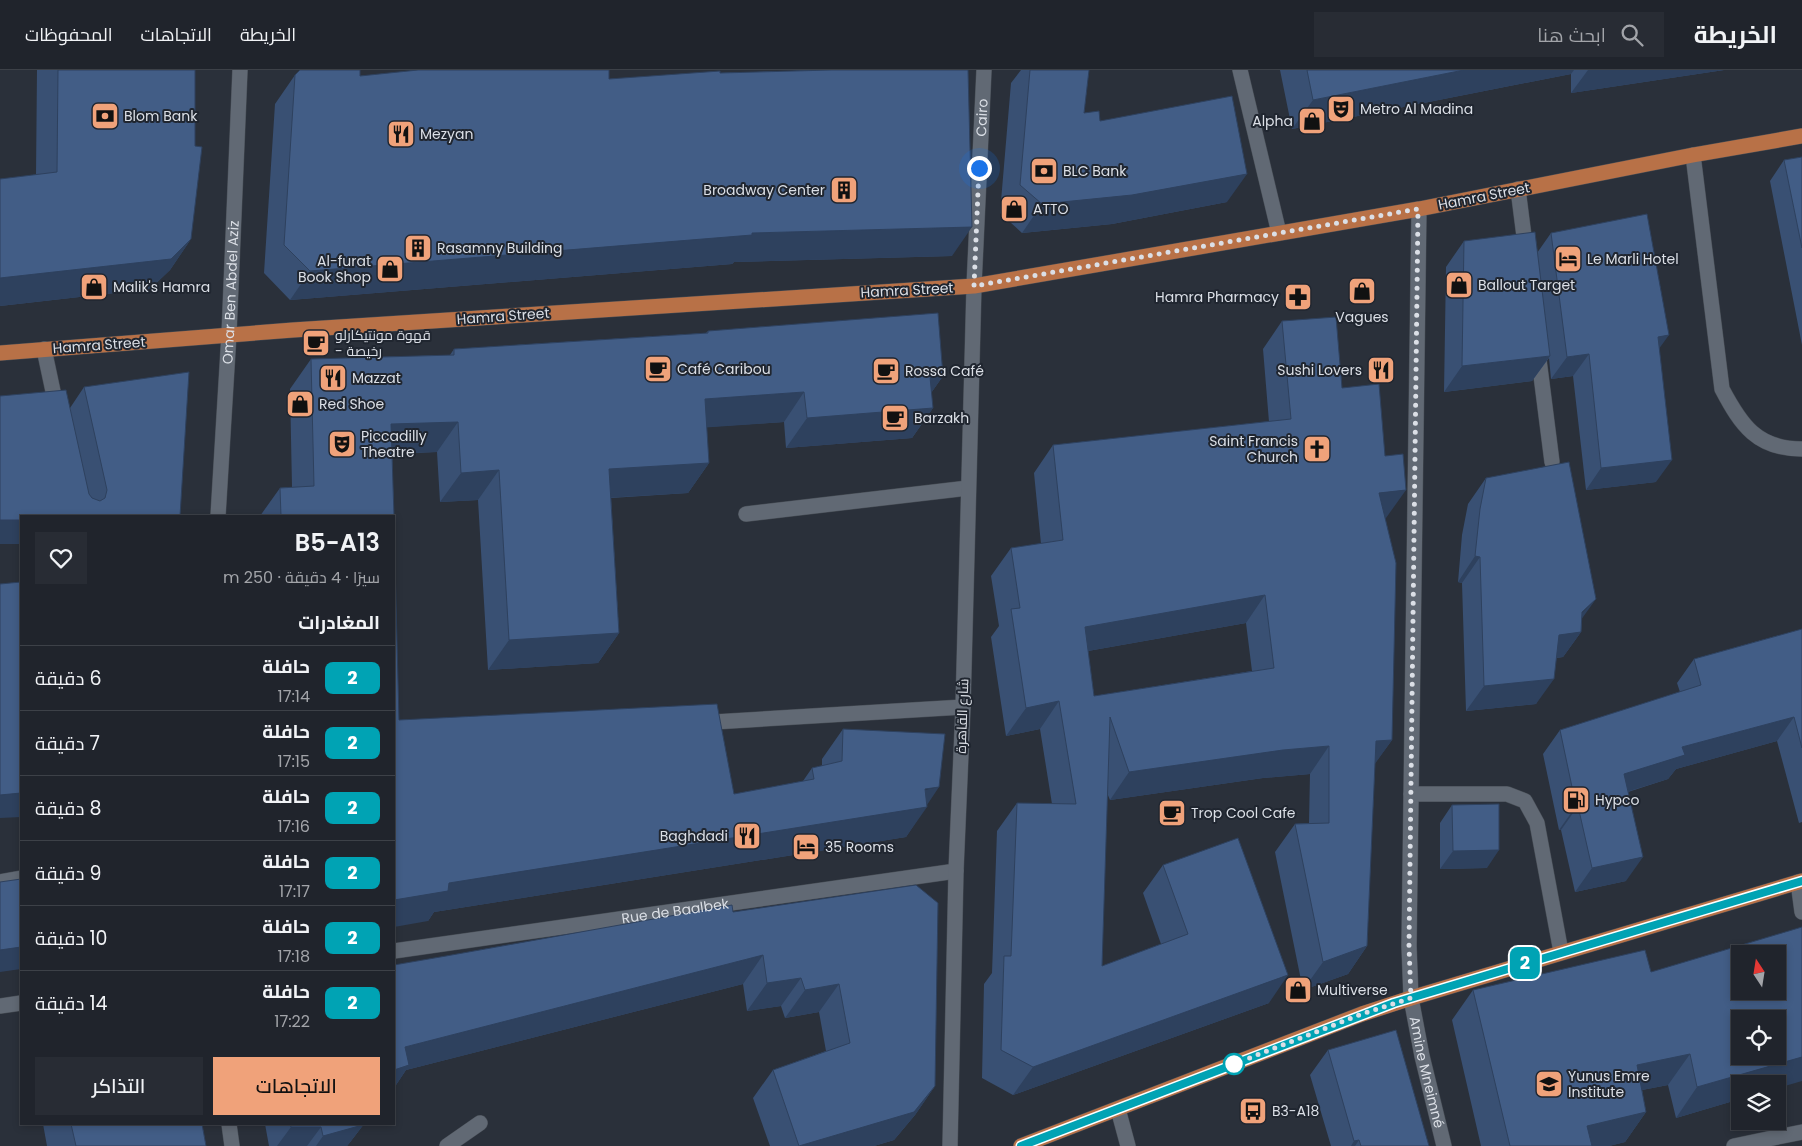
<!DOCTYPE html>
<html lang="ar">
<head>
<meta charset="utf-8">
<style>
	:root { --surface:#20242c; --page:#282c34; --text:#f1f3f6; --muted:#a2a4a9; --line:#3d4148; --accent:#f0a27a }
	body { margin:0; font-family:Poppins,Cairo,sans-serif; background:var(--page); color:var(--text); direction:rtl; height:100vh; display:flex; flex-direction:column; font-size:19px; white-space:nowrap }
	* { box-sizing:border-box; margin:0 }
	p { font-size:16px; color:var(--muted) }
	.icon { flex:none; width:28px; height:28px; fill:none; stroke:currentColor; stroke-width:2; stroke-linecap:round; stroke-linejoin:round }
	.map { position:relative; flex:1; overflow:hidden; direction:ltr }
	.details { position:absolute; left:20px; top:445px; width:375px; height:610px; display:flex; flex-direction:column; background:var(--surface); border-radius:0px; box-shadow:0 2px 8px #0003,0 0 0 1px var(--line); direction:rtl }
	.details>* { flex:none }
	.badge { padding:0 10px; border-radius:8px; font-size:18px; line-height:32px }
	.needle { width:32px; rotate:348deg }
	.fabs { position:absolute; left:1731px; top:875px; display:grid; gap:10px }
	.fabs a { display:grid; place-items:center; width:55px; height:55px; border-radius:0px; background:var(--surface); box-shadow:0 2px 8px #0003,0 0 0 1px var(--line); font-size:25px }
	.you { position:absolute; width:25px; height:25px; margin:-12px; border:4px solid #fff; border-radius:50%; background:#1a73e8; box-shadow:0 0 0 8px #1a73e833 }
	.map>.badge { position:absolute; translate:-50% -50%; box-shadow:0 0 0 2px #fff }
	h2 { padding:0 15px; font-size:19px; line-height:45px }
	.round { display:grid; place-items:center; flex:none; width:52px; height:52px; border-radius:0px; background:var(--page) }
	.head { display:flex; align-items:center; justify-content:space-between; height:85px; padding:0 15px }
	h1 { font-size:24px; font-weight:600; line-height:38px }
	.cta { display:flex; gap:10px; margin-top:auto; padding:10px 15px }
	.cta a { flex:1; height:58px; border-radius:0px; background:var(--accent); color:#111; font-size:20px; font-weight:600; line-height:58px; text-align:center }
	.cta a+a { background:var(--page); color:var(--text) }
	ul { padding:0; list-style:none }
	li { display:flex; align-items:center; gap:15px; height:65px; padding:0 15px; border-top:1px solid var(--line) }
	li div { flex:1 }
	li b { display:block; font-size:19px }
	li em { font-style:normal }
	li .badge { min-width:55px; font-weight:700; text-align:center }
	header { display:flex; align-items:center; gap:30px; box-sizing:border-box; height:70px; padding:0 25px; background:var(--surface); border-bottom:1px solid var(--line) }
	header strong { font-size:24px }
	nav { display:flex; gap:28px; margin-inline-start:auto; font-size:18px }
	.search { width:350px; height:45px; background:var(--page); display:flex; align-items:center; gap:12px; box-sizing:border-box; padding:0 18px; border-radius:0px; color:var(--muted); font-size:19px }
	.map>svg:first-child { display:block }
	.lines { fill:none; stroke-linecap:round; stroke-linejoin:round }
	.minor-casing { stroke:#464c54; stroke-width:16 }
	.major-casing { stroke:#464c54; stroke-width:16 }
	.minor { stroke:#616974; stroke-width:15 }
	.major { stroke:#b87147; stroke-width:15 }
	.wall { fill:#395073; fill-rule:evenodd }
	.shaded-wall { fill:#2e415e }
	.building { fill:#425d86; stroke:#2e415e; fill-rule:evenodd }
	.line-casing { stroke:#fff; stroke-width:11 }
	.line { stroke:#00a3b4; stroke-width:8 }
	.walk { stroke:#dbdfe6; stroke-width:5; stroke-dasharray:0 9 }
	.stop-dot { fill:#fff; stroke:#00a3b4; stroke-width:2.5 }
	.labels { text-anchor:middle; stroke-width:4; stroke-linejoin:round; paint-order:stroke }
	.poi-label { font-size:14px; fill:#dbdfe6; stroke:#202630; text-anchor:start }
	.street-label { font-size:14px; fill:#dbdfe6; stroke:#202630 }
</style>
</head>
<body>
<header>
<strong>الخريطة</strong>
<div class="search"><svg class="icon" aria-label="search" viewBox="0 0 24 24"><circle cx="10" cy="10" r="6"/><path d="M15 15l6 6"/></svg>ابحث هنا</div>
<nav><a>الخريطة</a><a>الاتجاهات</a><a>المحفوظات</a></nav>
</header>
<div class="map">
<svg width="1802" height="1076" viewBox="0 0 1802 1076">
	<rect width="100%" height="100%" fill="#2a303a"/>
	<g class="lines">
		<g class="minor-casing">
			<g id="minor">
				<path d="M1240 0 1279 163"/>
				<path d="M1693 85 1722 319C1741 355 1757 379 1802 379"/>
				<path d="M1518 119 1526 182"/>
				<path id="s1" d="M1419 139 1409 876 1411 928 1422 986 1444 1076"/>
				<path d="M44 279 57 340"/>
				<path d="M1538 282 1552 392"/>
				<path d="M746 444 968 418"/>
				<path id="s2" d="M218 446 229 264 240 0"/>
				<path d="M714 652 963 637"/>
				<path d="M1411 724H1507L1525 731 1537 753 1561 882"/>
				<path d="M0 812 21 808"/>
				<path d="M1798 812 1802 842"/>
				<path id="s3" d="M394 881 956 801"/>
				<path d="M0 936 21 933"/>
				<path d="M1118 1039 1128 1076"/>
				<path d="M229 1054 232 1076"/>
				<path d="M447 1076 480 1053"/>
				<path id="s4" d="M950 1076 956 801 963 637 974 216 984 0"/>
				<path d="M1734 1076 1802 1062"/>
			</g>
		</g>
		<g class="major-casing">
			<path id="major" d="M0 283 293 260 974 216 1419 139 1693 85 1802 66
				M1021 1076 1362 944 1411 928 1802 811"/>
		</g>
		<use href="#minor" class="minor"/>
		<use href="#major" class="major"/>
	</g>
	<path class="wall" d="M37 0H195L191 169 170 200 150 219 0 236V109L36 105Z
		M825 0H968L952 186 734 192 732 194 290 230 264 203 275 34 295 5 609 9 720 3Z
		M1021 0H1089L1084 43 1100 51 1227 132 1112 154 1022 163 1000 143 1011 13Z
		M1280 0H1724L1571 23V4L1292 59Z
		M1802 87V275L1770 111 1784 90Z
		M1551 163 1659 279 1656 412 1586 420 1573 306 1551 309 1549 288 1532 311 1444 322 1446 197 1464 171 1537 183Z
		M1282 251 1342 318 1386 448H1385L1392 670 1375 693 1367 876 1348 904 1303 920 1275 782 1295 754 1309 753 1310 704 1263 708 1110 730 1107 723 1102 896 1161 874 1143 823 1163 795 1269 933 1013 1025 982 1008 984 914 992 903 997 761 1017 733 1052 734 1040 659 1006 666 991 567 999 556 991 506 1011 478 1041 474 1034 403 1053 375 1269 352 1263 279ZM1246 553 1252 601 1094 626 1088 581Z
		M708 261 943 306 931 323 933 338 912 368 786 378 784 352 706 357 709 393 688 423 611 428 619 563 598 593 488 600 478 430 440 432 437 382 392 384 394 446H260L280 418 292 417 290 319 311 289 450 285 454 279 706 263Z
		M84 317 180 446H21V474H0L70 338Z
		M1486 408 1582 548 1581 562 1563 587 1556 588 1536 634 1466 641 1462 513 1458 512 1462 465 1468 434Z
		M1802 559V752L1799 753 1777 671 1676 699 1668 709 1628 722 1626 811 1575 822 1561 760H1559L1543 684 1560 660 1680 622 1677 613 1694 589Z
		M399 650 734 724 803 711 812 698 822 696V689L843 659 927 735 906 767 434 842 428 851Z
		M1452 735 1487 798 1440 799V753Z
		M916 815 935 1016 915 1045 894 1070 874 1076H770L753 1028 773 1000 826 981 819 942 785 948 781 936 747 941 743 914 406 1000 394 1018V895Z
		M1651 902 1740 1014V1029L1676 1048 1668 1015 1642 1020 1646 1042 1625 1072 1609 1076H1481L1452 950 1473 920Z
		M1328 980 1429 1076H1331L1310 1005Z
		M43 1054H202L206 1076H47Z
		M265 1054H364L351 1071 347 1076H269Z"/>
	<path class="shaded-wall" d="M1464 0H1574L1571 4 1292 59 1313 30Z
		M1588 0H1724L1571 23Z
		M1247 104 1227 132 1112 154 1022 163 1042 134Z
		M972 157 952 186 734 192 732 194 290 230 310 201 752 163Z
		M191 169 170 200 150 219 0 236V208Z
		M1669 265 1653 287 1658 267Z
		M1589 284 1573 306 1551 309 1567 287Z
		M1550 286 1532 311 1444 322 1462 296Z
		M943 306 922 336 930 307Z
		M804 322 784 352 684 359 705 329Z
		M933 338 912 368 786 378 807 348Z
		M458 352 437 382 370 384 391 354Z
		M1672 390 1656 412 1586 420 1601 398Z
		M709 393 688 423 588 429 609 399Z
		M499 400 478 430 440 432 461 403Z
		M1406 420 1386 448 1360 451 1379 423Z
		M0 450H21V474H0Z
		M1475 486 1480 487 1462 513 1458 512Z
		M1265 525 1246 553 1065 585 1085 557Z
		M1596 529 1578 554 1581 562 1563 587 1541 590 1559 565Z
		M619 563 598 593 488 600 509 570Z
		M1554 609 1536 634 1466 641 1484 616Z
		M1059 631 1040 659 1006 666 1026 638Z
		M1794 647 1777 671 1676 699 1668 709 1607 728 1624 704 1682 677Z
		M1392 670 1372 698 1376 671Z
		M1329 676 1310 704 1263 708 1110 730 1129 702 1283 680Z
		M939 717 925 738 927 737 906 767 434 842 428 851 394 857V830L449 813Z
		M21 723V747L0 748V725Z
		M1576 736H1578L1561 760H1559Z
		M1499 780 1487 798 1440 799 1453 781Z
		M1643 787 1626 811 1575 822 1592 798Z
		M1367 876 1348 904 1303 920 1323 892Z
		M21 877V899L0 902V880Z
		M763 885 743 914 406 1000 394 1018V993L405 977Z
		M1288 905 1269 933 1013 1025 1033 997Z
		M801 908 781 936 747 941 767 913Z
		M839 914 819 942 785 948 805 920Z
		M1690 984 1668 1015 1616 1025 1637 995Z
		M1802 987V1011L1778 1018V1014H1740V1029L1676 1048 1697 1017Z
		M935 1016 915 1045 894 1070 874 1076H799Z
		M1646 1042 1625 1072 1609 1076H1572L1587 1056Z
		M361 1054H364L351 1071 347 1076H316L323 1066Z
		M291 1057H321L307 1076H277Z
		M1359 1070 1355 1076H1351L1354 1071Z"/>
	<path class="building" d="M58 0H195V76L202 77 191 169 171 189 0 208V109L57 102Z
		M300 0H360V6L418 0H609V9L720 1V3L831 0H968L972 157 752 163V165L310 201 284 175 295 5Z
		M1030 0H1089L1084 43 1099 41 1100 51 1232 26 1247 104 1132 125 1042 134 1020 115Z
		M1307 0H1464L1313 30Z
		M1802 87V178L1784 90Z
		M1647 144 1669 265 1658 267 1672 390 1601 398 1589 284 1567 287 1551 163Z
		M1535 162 1550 286 1462 296 1464 171Z
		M938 243 943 306 930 307 933 338 807 348 804 322 705 329 709 393 609 399 619 563 509 570 499 400 461 403 458 352 391 354 394 446H281L280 418 314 416 311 289 454 285V279L708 263V261Z
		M1336 247 1342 318 1379 314 1385 386 1403 384 1406 420 1379 423 1396 493 1392 670 1376 671 1367 876 1323 892 1295 754 1329 753V676L1283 680 1129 702 1110 647 1102 896 1188 864 1163 795 1238 768 1288 905 1033 997 1001 980 1004 886H1011L1017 733 1076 734 1059 631 1026 638 1011 539 1020 538 1011 478 1063 470 1053 375 1291 349 1282 251ZM1265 525 1274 598 1094 626 1085 557Z
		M189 302 180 446H21V450H0V326L66 320 89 424 92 428 100 431 105 428 107 420 84 317Z
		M1569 392 1596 529 1582 542 1581 562 1559 565 1554 609 1484 616 1480 487 1475 486 1480 439 1486 408Z
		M394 454 399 650 717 634 734 724 814 709 812 698 842 691 843 659 945 664 939 717 925 719 927 737 449 813 448 821 394 830Z
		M21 512V723L0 725V514Z
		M1802 559V678L1794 647 1682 677 1685 685 1624 704 1643 787 1592 798 1578 736H1576L1560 660 1701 615 1694 589Z
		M1499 734V780L1453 781 1452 735Z
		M21 809V877L0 880V812Z
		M916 815 938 833 935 1016 914 1042 799 1076 773 1000 850 973 839 914 805 920 801 908 767 913 763 885 405 977 409 995 394 1000V895L446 886 732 835 733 842Z
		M1802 857V987L1697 1017 1690 984 1637 995 1646 1042 1587 1056 1592 1076H1510L1473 920 1645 880 1651 902ZM1740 884H1778V921H1740ZM1740 949H1778V986H1740Z
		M1396 960 1429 1076H1361L1359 1070 1354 1071 1328 980Z
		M71 1054H202L206 1076H76Z
		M290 1054H361L359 1056 323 1066 321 1057H291Z"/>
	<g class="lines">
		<g class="line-casing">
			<path id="line" d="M1021 1076 1394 933 1802 811"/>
		</g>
		<use href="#line" class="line"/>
		<path class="walk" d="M979 98 974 216 1418 139 1409 876 1411 928 1362 944 1234 994"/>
	</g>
	<defs>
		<g id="theatre-square" transform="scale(1.4375)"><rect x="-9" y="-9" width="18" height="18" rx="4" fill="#f0a27a" stroke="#202630"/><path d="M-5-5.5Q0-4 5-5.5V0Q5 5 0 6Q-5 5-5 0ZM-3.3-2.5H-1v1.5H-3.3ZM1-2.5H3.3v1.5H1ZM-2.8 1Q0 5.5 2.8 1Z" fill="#111"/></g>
		<g id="bank-square" transform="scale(1.4375)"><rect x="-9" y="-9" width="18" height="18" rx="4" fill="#f0a27a" stroke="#202630"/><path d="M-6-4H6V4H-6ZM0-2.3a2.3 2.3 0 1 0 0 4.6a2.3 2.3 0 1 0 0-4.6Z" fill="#111"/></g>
		<g id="shop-square" transform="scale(1.4375)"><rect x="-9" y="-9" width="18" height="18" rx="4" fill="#f0a27a" stroke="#202630"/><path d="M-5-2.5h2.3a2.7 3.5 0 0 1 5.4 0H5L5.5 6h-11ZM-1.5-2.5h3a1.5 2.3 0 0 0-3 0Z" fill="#111"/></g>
		<g id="restaurant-square" transform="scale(1.4375)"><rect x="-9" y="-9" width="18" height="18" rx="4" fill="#f0a27a" stroke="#202630"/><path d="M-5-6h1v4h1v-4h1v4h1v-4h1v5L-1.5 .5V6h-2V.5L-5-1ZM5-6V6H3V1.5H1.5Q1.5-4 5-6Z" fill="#111"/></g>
		<g id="building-square" transform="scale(1.4375)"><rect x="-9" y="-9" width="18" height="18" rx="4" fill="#f0a27a" stroke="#202630"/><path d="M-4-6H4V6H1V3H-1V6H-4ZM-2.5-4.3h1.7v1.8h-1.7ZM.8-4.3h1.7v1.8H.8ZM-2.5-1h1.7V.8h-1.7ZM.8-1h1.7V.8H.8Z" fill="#111"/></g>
		<g id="hotel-square" transform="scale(1.4375)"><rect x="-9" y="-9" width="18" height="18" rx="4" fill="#f0a27a" stroke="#202630"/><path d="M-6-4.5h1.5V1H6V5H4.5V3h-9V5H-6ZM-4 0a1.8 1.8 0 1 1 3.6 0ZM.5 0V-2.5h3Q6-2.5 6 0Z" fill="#111"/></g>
		<g id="pharmacy-square" transform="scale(1.4375)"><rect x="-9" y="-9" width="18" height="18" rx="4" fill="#f0a27a" stroke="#202630"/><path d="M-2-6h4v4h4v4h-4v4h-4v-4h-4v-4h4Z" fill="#111"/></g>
		<g id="cafe-square" transform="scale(1.4375)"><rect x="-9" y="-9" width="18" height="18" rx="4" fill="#f0a27a" stroke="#202630"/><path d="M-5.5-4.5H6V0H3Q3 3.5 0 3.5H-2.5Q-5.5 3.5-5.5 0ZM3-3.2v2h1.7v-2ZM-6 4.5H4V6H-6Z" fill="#111"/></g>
		<g id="church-square" transform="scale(1.4375)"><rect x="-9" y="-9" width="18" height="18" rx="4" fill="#f0a27a" stroke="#202630"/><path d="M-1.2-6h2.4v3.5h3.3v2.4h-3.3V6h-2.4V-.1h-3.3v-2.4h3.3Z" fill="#111"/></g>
		<g id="fuel-square" transform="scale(1.4375)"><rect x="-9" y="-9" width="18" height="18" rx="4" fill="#f0a27a" stroke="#202630"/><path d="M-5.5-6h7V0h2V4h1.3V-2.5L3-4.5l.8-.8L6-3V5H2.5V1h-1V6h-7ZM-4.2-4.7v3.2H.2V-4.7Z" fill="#111"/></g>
		<g id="school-square" transform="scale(1.4375)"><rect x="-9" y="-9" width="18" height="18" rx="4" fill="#f0a27a" stroke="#202630"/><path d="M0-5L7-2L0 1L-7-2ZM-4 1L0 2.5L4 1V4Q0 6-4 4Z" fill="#111"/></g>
		<g id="bus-square" transform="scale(1.4375)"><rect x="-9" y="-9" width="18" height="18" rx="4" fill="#f0a27a" stroke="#202630"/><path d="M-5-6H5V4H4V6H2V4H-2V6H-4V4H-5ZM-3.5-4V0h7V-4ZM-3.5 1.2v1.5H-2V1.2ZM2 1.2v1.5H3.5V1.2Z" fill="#111"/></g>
	</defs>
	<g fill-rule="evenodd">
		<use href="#theatre-square" x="1341" y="39"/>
		<use href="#bank-square" x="105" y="46"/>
		<use href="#shop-square" x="1312" y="51"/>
		<use href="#restaurant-square" x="401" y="64"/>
		<use href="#bank-square" x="1044" y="101"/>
		<use href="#building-square" x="844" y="120"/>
		<use href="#shop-square" x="1014" y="139"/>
		<use href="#building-square" x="418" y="178"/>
		<use href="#hotel-square" x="1568" y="189"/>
		<use href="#shop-square" x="390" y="199"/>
		<use href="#shop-square" x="1459" y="215"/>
		<use href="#shop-square" x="94" y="217"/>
		<use href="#shop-square" x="1362" y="221"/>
		<use href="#pharmacy-square" x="1298" y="227"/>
		<use href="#cafe-square" x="316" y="273"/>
		<use href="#cafe-square" x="658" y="299"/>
		<use href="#restaurant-square" x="1381" y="300"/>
		<use href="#cafe-square" x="886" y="301"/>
		<use href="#restaurant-square" x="333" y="308"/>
		<use href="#shop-square" x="300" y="334"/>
		<use href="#cafe-square" x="895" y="348"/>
		<use href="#theatre-square" x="342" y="374"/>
		<use href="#church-square" x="1317" y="379"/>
		<use href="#fuel-square" x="1576" y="730"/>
		<use href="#cafe-square" x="1172" y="743"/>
		<use href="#restaurant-square" x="747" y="766"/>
		<use href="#hotel-square" x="806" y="777"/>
		<use href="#shop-square" x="1298" y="920"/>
		<use href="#school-square" x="1549" y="1014"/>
		<use href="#bus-square" x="1253" y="1041"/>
	</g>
	<circle class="stop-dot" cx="1234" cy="994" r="10"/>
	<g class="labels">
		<g class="poi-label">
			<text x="1360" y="44">Metro Al Madina</text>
			<text x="124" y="51">Blom Bank</text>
			<text x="1293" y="56" text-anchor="end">Alpha</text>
			<text x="420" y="69">Mezyan</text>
			<text x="1063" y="106">BLC Bank</text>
			<text x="825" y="125" text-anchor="end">Broadway Center</text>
			<text x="1033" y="144">ATTO</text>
			<text x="437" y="183">Rasamny Building</text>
			<text x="1587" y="194">Le Marli Hotel</text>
			<text x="371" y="196" text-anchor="end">Al-furat<tspan x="371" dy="16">Book Shop</tspan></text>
			<text x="1478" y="220">Ballout Target</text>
			<text x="113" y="222">Malik's Hamra</text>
			<text x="1279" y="232" text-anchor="end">Hamra Pharmacy</text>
			<text x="1362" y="252" text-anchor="middle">Vagues</text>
			<text x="335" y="270">قهوة مونتيكارلو<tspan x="335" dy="16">- رخيصة</tspan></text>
			<text x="677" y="304">Café Caribou</text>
			<text x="1362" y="305" text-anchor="end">Sushi Lovers</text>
			<text x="905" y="306">Rossa Café</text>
			<text x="352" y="313">Mazzat</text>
			<text x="319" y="339">Red Shoe</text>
			<text x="914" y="353">Barzakh</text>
			<text x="361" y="371">Piccadilly<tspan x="361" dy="16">Theatre</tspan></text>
			<text x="1298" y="376" text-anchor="end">Saint Francis<tspan x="1298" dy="16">Church</tspan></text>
			<text x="1595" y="735">Hypco</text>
			<text x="1191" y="748">Trop Cool Cafe</text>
			<text x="728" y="771" text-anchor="end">Baghdadi</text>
			<text x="825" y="782">35 Rooms</text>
			<text x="1317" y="925">Multiverse</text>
			<text x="1568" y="1011">Yunus Emre<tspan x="1568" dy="16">Institute</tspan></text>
			<text x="1272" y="1046">B3-A18</text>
		</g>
		<g class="street-label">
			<text dy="5" stroke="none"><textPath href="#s4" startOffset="1029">Cairo</textPath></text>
			<text transform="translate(1484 126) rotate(-11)" y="5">Hamra Street</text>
			<text transform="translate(907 220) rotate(-3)" y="5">Hamra Street</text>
			<text dy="5" stroke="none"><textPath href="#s2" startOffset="224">Omar Ben Abdel Aziz</textPath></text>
			<text transform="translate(503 246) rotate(-4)" y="5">Hamra Street</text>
			<text transform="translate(99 275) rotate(-4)" y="5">Hamra Street</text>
			<text transform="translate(962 646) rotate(-88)" y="5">شارع القاهرة</text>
			<text dy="5" stroke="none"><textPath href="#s3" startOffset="284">Rue de Baalbek</textPath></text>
			<text dy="5" stroke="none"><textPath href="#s1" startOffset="865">Amine Mneimné</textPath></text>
		</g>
	</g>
</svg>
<div class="fabs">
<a><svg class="needle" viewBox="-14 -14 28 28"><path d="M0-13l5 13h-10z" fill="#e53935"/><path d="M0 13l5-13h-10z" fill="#a2a4a9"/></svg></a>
<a><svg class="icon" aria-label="locate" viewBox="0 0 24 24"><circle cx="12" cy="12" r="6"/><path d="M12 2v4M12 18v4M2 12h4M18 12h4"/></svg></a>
<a><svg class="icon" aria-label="layers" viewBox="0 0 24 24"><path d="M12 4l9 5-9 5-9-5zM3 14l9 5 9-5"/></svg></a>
</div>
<div class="you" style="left:979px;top:98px"></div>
<b class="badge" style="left:1525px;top:893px;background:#00a3b4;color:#fff">2</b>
<section class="details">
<div class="head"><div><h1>B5-A13</h1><p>سيرًا · 4 دقيقة · 250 m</p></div><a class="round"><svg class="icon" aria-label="heart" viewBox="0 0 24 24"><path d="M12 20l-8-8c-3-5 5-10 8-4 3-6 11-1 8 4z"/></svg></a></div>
<h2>المغادرات</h2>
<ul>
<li><span class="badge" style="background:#00a3b4;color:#fff">2</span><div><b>حافلة</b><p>17:14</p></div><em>6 دقيقة</em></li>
<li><span class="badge" style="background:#00a3b4;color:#fff">2</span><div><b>حافلة</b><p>17:15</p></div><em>7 دقيقة</em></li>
<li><span class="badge" style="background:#00a3b4;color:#fff">2</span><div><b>حافلة</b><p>17:16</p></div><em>8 دقيقة</em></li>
<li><span class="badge" style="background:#00a3b4;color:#fff">2</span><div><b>حافلة</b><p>17:17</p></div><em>9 دقيقة</em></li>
<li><span class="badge" style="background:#00a3b4;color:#fff">2</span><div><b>حافلة</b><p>17:18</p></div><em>10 دقيقة</em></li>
<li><span class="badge" style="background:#00a3b4;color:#fff">2</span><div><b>حافلة</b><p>17:22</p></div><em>14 دقيقة</em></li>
</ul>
<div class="cta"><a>الاتجاهات</a><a>التذاكر</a></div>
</section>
</div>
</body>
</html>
